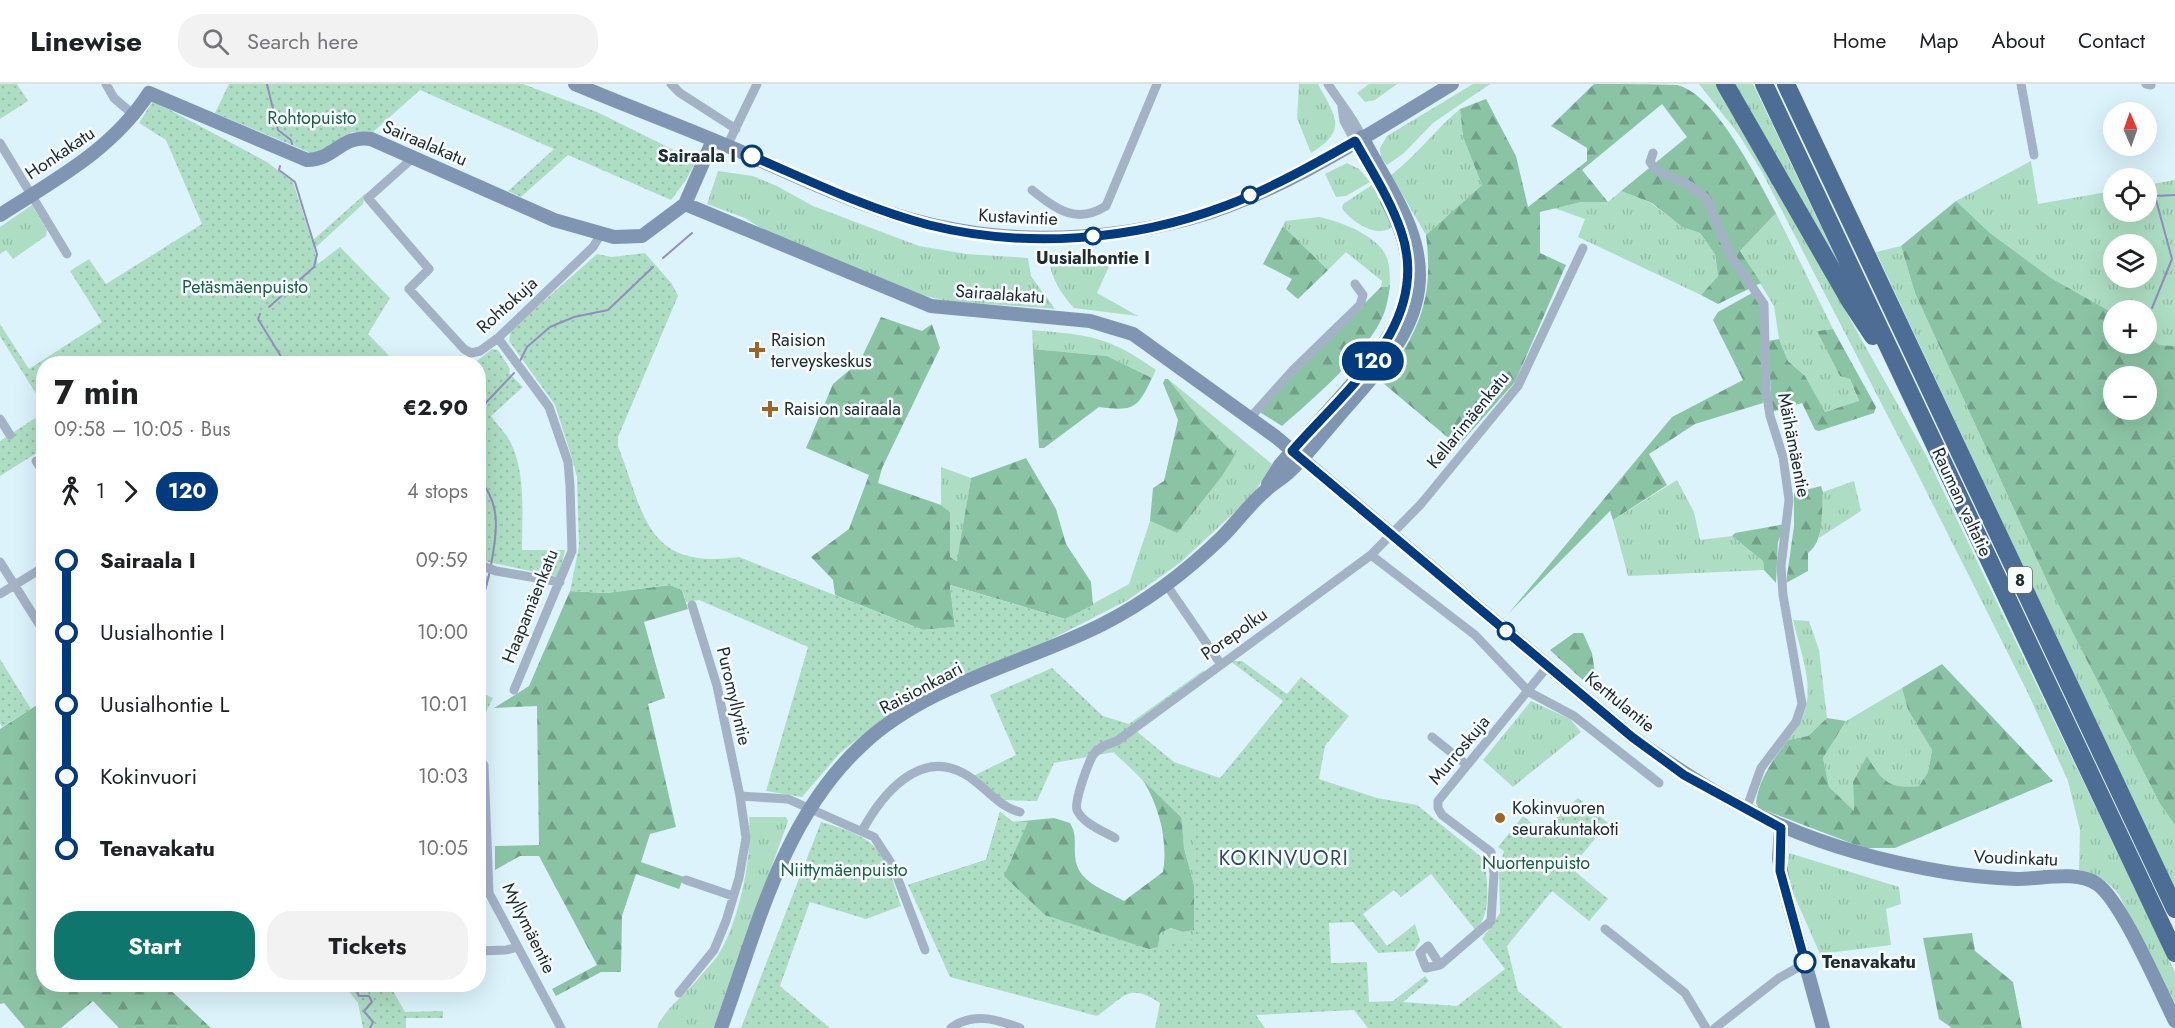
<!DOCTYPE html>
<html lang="en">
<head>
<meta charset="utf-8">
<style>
	:root { --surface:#fff; --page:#f2f2f2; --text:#202124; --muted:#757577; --line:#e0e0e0; --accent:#0f766e }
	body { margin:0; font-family:Jost,sans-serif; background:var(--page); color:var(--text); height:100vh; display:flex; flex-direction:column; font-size:22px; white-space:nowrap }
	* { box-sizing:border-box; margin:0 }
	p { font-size:20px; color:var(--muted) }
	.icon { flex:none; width:33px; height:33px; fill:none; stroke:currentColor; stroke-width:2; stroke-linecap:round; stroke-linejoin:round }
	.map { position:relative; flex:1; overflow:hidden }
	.sheet { position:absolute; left:36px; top:272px; width:450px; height:636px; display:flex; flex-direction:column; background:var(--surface); border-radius:24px; box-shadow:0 6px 24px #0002 }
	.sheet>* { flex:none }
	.badge { padding:0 12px; border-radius:20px; font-size:21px; line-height:39px }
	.needle { width:39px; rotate:358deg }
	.tools { position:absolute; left:2103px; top:18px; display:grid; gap:12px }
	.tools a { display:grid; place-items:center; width:54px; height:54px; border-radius:50%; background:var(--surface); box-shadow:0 6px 24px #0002; font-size:30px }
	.map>.badge { position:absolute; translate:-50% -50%; box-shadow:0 0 0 3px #fff }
	.legs { display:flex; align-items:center; gap:9px; height:66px; padding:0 18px; font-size:20px }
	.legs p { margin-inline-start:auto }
	.headline { display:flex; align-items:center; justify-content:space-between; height:102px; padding:0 18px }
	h1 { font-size:33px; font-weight:700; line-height:45px }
	.primary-button { display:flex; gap:12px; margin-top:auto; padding:12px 18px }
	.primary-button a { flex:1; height:69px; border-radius:24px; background:var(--accent); color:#fff; font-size:24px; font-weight:700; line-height:69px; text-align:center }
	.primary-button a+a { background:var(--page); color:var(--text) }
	ul { padding:0 18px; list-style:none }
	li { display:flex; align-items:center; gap:21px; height:72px; font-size:22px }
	li i { display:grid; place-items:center; width:9px; height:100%; margin:0 8px; background:currentColor }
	li i::after { content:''; width:15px; height:15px; margin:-8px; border:4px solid; border-radius:50%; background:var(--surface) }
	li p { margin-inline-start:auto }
	li:first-child i { background:linear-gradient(#0000 50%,currentColor 0) }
	li:last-child i { background:linear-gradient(currentColor 50%,#0000 0) }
	header { display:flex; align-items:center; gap:36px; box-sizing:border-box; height:84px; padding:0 30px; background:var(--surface); border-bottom:2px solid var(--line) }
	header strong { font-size:28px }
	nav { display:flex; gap:33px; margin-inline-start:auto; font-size:21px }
	.search { width:420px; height:54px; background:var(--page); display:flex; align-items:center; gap:15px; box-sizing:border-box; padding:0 21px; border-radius:24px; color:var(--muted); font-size:22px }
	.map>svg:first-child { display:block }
	.grass { fill:url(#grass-tufts); fill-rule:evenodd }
	.forest { fill:url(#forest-firs); fill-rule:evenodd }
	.park { fill:url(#park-dots) }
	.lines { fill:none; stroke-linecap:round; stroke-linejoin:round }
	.stream { stroke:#918ec0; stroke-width:2 }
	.street { stroke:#a4b2c6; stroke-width:9 }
	.secondary { stroke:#7f95b2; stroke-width:14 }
	.highway { stroke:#4e6d95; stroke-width:18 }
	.line-1-casing { stroke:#fff; stroke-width:14 }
	.line-1 { stroke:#003b80; stroke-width:9 }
	.stop-1-dot { fill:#fff; stroke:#003b80; stroke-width:3 }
	.poi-dot { fill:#9e6423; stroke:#f7fdff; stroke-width:2 }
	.labels { text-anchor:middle; stroke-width:5; stroke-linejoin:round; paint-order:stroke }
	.shield { fill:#f7fdff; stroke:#616b6e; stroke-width:1.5 }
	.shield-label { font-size:16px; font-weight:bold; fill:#212c30 }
	.park-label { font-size:18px; fill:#1d5f42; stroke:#f7fdff }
	.street-label { font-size:18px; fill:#212c30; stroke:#f7fdff }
	.stop-label { font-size:18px; font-weight:bold; fill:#212c30; stroke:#f7fdff; text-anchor:end }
	.poi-label { font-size:18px; fill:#212c30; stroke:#f7fdff; text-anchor:start }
	.neighbourhood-label { font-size:20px; letter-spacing:1.5px; fill:#324a54; stroke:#f7fdff }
</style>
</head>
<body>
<header>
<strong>Linewise</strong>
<div class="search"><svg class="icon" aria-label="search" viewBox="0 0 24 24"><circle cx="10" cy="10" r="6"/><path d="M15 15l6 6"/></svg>Search here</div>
<nav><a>Home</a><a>Map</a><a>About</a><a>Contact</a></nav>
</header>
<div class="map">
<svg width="2175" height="944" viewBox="0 0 2175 944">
	<defs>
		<pattern id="grass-tufts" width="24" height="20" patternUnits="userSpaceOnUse" patternTransform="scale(1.5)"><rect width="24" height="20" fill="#addec3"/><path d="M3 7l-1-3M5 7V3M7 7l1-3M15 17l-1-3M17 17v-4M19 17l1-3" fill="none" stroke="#95bfa8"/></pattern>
		<pattern id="forest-firs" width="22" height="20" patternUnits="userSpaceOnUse" patternTransform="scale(1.5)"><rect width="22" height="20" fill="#8bc4a5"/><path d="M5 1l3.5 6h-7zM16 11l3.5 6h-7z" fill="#719f87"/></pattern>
		<pattern id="park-dots" width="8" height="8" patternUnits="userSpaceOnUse" patternTransform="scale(1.5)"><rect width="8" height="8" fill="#addec3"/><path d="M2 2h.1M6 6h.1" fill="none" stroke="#95bfa8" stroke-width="1.8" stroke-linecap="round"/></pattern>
	</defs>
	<rect width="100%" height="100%" fill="#dcf3fc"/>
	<path class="grass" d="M1299 0H1318C1335 32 1349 46 1311 69L1297 34Z
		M1369 0H1397L1375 16 1365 18 1357 9Z
		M1473 0H1490L1433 39 1404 69 1387 81 1381 74 1380 64 1387 52Z
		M1699 0H1716L1725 11 1926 371 2175 888V926L2119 811C2109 797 2096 790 2079 786L2080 746 2068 697 2026 605 1910 375 1762 88 1739 51Z
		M1731 0H1753L1856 216Z
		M1460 25 1463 53 1482 101 1426 151 1391 91C1417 71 1435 46 1460 25Z
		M2031 77 2038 120 2113 107 2114 128H2146L2147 101 2175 96V262L2160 261 2147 252 2146 226H2114L2113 229 2051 194 1990 149 1956 117ZM2114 160H2146V194H2114Z
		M1347 79 1359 85 1370 98 1346 112 1336 113 1325 90Z
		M718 87 753 92 777 102 813 122 919 162 966 170 1028 174 1031 192 1055 225 948 217 921 211 777 154 745 134 707 120Z
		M1372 101 1390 130 1393 142C1379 156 1351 138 1342 124L1343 120Z
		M1621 107 1651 119 1682 143 1700 149 1715 170 1718 192 1701 211 1578 153 1585 135 1554 124 1581 118H1608Z
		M32 121 47 146 46 152 13 175 6 166 0 170V143Z
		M1776 129 1833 245 1818 247 1850 295 1859 318 1824 328 1805 292 1788 277 1779 255 1774 222 1740 167Z
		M1319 133C1339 137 1380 152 1387 174 1390 183 1390 193 1390 203H1381L1382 197 1346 168 1328 186 1283 142 1285 137Z
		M1901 162 1915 209 2051 506 2160 720 2175 741V806L1876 168Z
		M1119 174 1111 178 1097 209 1138 232 1074 224C1061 210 1051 194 1049 175Z
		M1032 246C1090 251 1108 252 1156 286L1152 294 1107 272 1033 265Z
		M1168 295 1272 380 1253 411 1181 478 1128 516 1039 561 1065 535 1129 500 1150 437 1177 449 1234 371 1199 334Z
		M941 383 971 394 958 477 950 473V428L941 421Z
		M1677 396 1694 428 1700 456 1732 452 1763 477 1764 486 1628 492 1613 436Z
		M1854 397 1861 427 1819 454 1823 408Z
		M1793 536 1809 537 1819 566 1827 634 1808 652 1788 656C1822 617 1804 582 1793 536Z
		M1902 604 1908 626 1932 666 1928 688 1919 702C1888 705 1882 698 1867 673L1853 698 1854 728 1829 703 1823 674 1846 637Z
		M1531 617 1570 635 1581 648 1513 703 1483 676Z
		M1180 716 1197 726 1195 863 1157 871 1160 849 1171 844 1183 848 1194 846V801L1184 764Z
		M749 733H786L788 737 716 938 713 944H657C664 925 685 911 698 895 704 887 713 879 718 871 739 839 753 770 749 733Z
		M1789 769 1899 803 1901 820 1886 825 1891 861 1820 870 1787 795Z"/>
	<path class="forest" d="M1594 0C1618 0 1654 0 1677 1 1716 10 1757 95 1776 129L1740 167 1761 199 1718 220 1701 211 1718 192 1715 170 1700 149 1682 143 1652 119 1621 107 1687 53 1662 20 1582 86 1608 118H1581L1540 128V169L1566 181 1515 298 1458 362 1383 299C1419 245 1434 217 1426 151L1482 101 1463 53 1460 25 1486 15 1516 72 1528 123 1587 77V64L1551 42Z
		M1956 117 1990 149 2051 194 2113 229 2114 260H2146L2147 252 2160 261 2175 262V741L2160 720 2051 506 1915 209 1901 162ZM2114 292H2146V326H2114Z
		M1283 142 1328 186 1298 215 1286 205 1292 195 1263 180Z
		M1381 203H1390C1388 213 1387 224 1382 234 1367 268 1311 317 1282 342L1261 329V323Z
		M1752 209 1761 221 1763 319 1695 340 1649 370 1667 401 1613 436 1610 427 1509 529 1672 333 1743 296 1713 236 1718 228Z
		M881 233 922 247 932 240 940 264 882 384 878 399 941 421 950 428V473L957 477 971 394 1026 374 1056 425 1066 460 1091 498 1093 521 1065 535 950 501 955 543 923 546 835 511 833 496 811 473 849 445 869 391 806 364 833 300 860 277Z
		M1833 245 1876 323 1874 329 1819 347 1815 346 1802 319 1772 328 1768 257 1779 255 1788 277 1805 292 1825 328 1859 317 1850 295 1840 292 1817 247Z
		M1033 265 1107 272 1152 294C1137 326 1133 327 1099 323L1044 364H1039Z
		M1165 295H1168L1199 334 1235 371 1222 392 1177 449 1150 437 1153 404 1164 397 1178 336 1163 299Z
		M1821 402 1823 408C1821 428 1825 456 1808 469V487L1786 499 1794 442V409Z
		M1785 440 1778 458 1776 499 1764 486 1763 477 1732 452 1735 449Z
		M670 501 682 506 688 525 644 538 665 614 648 620 676 743 650 750 641 778 684 793 679 805 636 790 622 832 621 888H601L556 912 552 905 597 881 539 772H520L495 786V762L539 761 537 622 494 624 529 602 570 507 606 509Z
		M1574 549H1583L1592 569 1598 610 1550 566Z
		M1942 580 2053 697 1895 764H1864L1759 724 1756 719C1759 694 1773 676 1788 656L1808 652 1827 634 1846 637 1823 674 1829 703 1854 727 1853 698 1867 672C1882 697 1888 705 1919 702L1928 688 1932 666 1908 626 1902 604Z
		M43 617 44 900H164L211 944H119L93 917 61 944H25L4 919 0 920V645Z
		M1113 668 1180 716 1184 764 1194 801V846L1183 848 1171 844 1160 849 1157 871 908 801 986 776 1000 728 1013 738 1054 734 1070 739C1077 751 1074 757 1075 771 1076 798 1103 805 1124 817L1163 788C1168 758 1160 725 1144 698 1137 687 1123 677 1113 668Z
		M1972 849 1975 867 2013 898 2022 944H1952L1939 935 1923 854Z"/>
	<path class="park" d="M0 0H17L28 17 0 35Z
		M229 0H523L597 28 696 77 686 96 671 116 568 71 521 113 508 107 554 65 420 6 373 48H352L329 64 313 70 215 29Z
		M153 17 267 78 293 98 312 157 365 110 363 120 314 165 318 180 340 163 390 214 368 250 396 279H44L43 321 0 252V240L29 285 102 238 70 187 89 175 106 200 202 140 166 56 139 39Z
		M645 169 672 200 678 212 618 353V362C645 431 645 486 739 473L923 546 955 543 950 501 1065 535 1093 521 1095 533 1037 562 909 618 885 633 840 669 802 713 766 707 808 563 699 516 686 518 682 506 670 501 606 509 570 507 579 462 577 393 571 371 555 321 509 257 511 246 597 170 612 173Z
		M492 265 498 266 510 285 509 289 523 303 491 332C497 341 506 349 511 359 526 391 522 431 522 466H565L559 493 479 476 477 277Z
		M43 329V365L0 392V357Z
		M479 489 490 493 479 530 478 489Z
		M0 575 31 625 2 643 0 639Z
		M1230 577H1242L1287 610 1301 593 1349 632 1325 662 1319 695 1377 714 1417 721 1485 776C1487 801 1492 827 1476 847L1431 790 1401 813 1394 806 1363 830 1387 862 1415 840 1420 857 1414 867 1378 869 1353 838 1329 839 1331 879 1367 878 1369 918 1393 917 1425 892 1429 897 1403 918 1457 922 1505 885 1482 855 1500 829 1499 786 1504 767 1498 763 1523 732 1541 747 1578 714 1608 739 1571 784 1608 815 1589 837 1552 807 1507 862 1518 907 1563 944H1368L1354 926 1256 931 1265 944H1155L1160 919C1128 898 1125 913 1097 932L950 893 908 801 986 776 1000 728 1013 738H1028L1004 792 1045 831 1149 865 1194 855 1195 747 1114 668 1054 679 1037 717 1003 716 971 693 1016 671 990 611 1052 584 1103 632 1129 640 1204 586 1205 595 1135 646 1174 678 1220 694 1283 617Z
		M478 607 493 614 485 630 479 631Z
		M821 738C879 755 884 764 901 822L866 835 810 818 780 902 830 944H741Z
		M343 900H389L405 928 443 927V934H406V944H363L358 919Z"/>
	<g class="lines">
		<path class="stream" d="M267 0 278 46 291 56 292 60
			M2146 106 2155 112 2175 111
			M663 174 692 149
			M269 223 314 183 317 170 295 98 279 86 280 82
			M2152 224 2172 175 2155 112
			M260 230 258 235 285 279
			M520 277 527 263 550 243 574 233 608 226 653 183
			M478 327 514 289
			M478 394C502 419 497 449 491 481
			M478 533 490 487
			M350 900 355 903 359 912H369L372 918 364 927 373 938 370 944"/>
		<path class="street" d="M106 0 114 14 135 32
			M671 0 680 9 736 45
			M1328 0C1340 19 1353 33 1362 53
			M2021 0 2034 71
			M2146 0 2151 1
			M1342 23 1344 37 1355 57
			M0 59 67 170
			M727 62 757 0
			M1653 69 1650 78 1656 86 1689 101 1706 114 1731 172 1764 220 1766 306 1770 332 1783 373 1789 416 1781 482 1783 511 1802 620 1796 638 1761 684 1746 726
			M415 72 368 114 429 185 409 205 464 265 471 269 480 267 498 254 593 163 601 150
			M1032 106C1056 125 1076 141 1106 122L1157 0
			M1583 164 1518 302 1421 420 1371 471 1475 551 1529 608 1574 632 1659 699
			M498 254 549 323 568 378 570 402 572 467 514 606
			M1250 334 1293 286 1360 221 1363 211 1355 200
			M0 335 10 351
			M36 377 44 389
			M0 478 44 548
			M480 481 496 487 560 498
			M1166 500 1220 579
			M0 510 44 483
			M692 521 717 602 740 712 788 715 874 753 893 782 925 866
			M1432 653 1467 681
			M484 681 489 809 561 944
			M862 747C881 712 918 665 963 689 984 700 996 722 1020 728
			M1115 754C1105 748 1082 739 1077 726 1074 717 1088 680 1093 671 1099 663 1108 660 1117 657L1371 471
			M686 796 733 812
			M1605 845 1685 909 1706 944
			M478 867 506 866 518 863
			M1440 881 1428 862 1420 869 1426 884 1440 881 1491 837 1494 790 1491 768 1442 731 1438 724V717L1548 582
			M679 909 714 866 726 837 739 794 746 754 740 712
			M951 944C973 928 996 935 1020 944
			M1715 944 1779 894 1806 879"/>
		<path class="secondary" d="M575 0C629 23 684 43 737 66 790 89 843 115 899 132 993 161 1093 160 1188 135 1280 110 1371 49 1452 0
			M685 120 931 222 1090 237 1133 250 1276 353 1632 653C1735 728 1818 767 1945 788 1969 792 1993 794 2017 795 2041 795 2077 786 2097 800 2121 816 2160 907 2175 937
			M0 131C56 95 112 66 149 9L307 76C335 76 341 50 371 55L554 136 614 153 642 152 685 120 713 56
			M1268 400 1280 381C1301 357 1323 333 1344 309 1400 247 1432 199 1387 117
			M1781 744 1779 774 1783 798 1823 944
			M721 944C757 845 782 735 862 661 928 599 1024 580 1103 540 1146 518 1187 487 1222 453 1236 439 1248 422 1264 408 1271 401 1280 396 1288 389 1306 373 1321 352 1337 334 1369 296 1411 258 1418 206 1426 148 1386 101 1362 53"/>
		<path class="highway" d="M1725 0 1850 217 1873 252
			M1764 0 2175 869
			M1786 0 2175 825"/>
	</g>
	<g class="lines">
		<g class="line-1-casing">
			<path id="line-1" d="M752 72C810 97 868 125 929 141 1025 165 1132 157 1225 122 1270 105 1313 81 1355 57 1371 86 1390 115 1401 147 1433 239 1346 305 1292 367L1632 653 1684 691 1781 744 1780 787 1805 878"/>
		</g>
		<use href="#line-1" class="line-1"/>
	</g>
	<g class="stop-1-dot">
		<circle cx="752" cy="72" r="10"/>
		<circle cx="1250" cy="111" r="8"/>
		<circle cx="1093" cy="152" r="8"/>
		<circle cx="1506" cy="547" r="8"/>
		<circle cx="1805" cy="878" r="10"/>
	</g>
	<g class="poi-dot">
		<path d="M754 257h6v6h6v6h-6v6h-6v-6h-6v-6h6z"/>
		<path d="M767 316h6v6h6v6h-6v6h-6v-6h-6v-6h6z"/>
		<circle cx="1500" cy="734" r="6"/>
	</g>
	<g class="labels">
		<rect class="shield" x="2008" y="483" width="24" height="26" rx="4.5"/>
		<g class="shield-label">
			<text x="2020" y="502">8</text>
		</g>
		<g class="park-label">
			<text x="312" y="40">Rohtopuisto</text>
			<text x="245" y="209">Petäsmäenpuisto</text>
			<text x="1536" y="785">Nuortenpuisto</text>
			<text x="844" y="792">Niittymäenpuisto</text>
		</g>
		<g class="street-label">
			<text transform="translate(425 59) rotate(23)" y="6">Sairaalakatu</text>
			<text transform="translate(60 69) rotate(-34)" y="6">Honkakatu</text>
			<text transform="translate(1018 133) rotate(3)" y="6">Kustavintie</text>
			<text transform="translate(1000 210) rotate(4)" y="6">Sairaalakatu</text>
			<text transform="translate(507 221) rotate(-42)" y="6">Rohtokuja</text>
			<text transform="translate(1468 336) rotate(-51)" y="6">Kellarimäenkatu</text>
			<text transform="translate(1794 361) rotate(79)" y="6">Mäihämäentie</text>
			<text transform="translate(1962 418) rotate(65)" y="6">Rauman valtatie</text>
			<text transform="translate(530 522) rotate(-68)" y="6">Haapamäenkatu</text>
			<text transform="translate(1234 550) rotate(-35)" y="6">Porepolku</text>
			<text transform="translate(921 604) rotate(-28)" y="6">Raisionkaari</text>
			<text transform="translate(734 612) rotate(77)" y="6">Puromyllyntie</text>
			<text transform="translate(1620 618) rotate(39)" y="6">Kerttulantie</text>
			<text transform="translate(1459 666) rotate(-50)" y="6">Murroskuja</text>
			<text transform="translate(2016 774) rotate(2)" y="6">Voudinkatu</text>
			<text transform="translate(529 844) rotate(64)" y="6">Myllymäentie</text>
		</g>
		<g class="stop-label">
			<text x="736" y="78">Sairaala I</text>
			<text x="1093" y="180" text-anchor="middle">Uusialhontie I</text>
			<text x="1822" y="884" text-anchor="start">Tenavakatu</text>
		</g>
		<g class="poi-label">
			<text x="771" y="262">Raision<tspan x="771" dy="21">terveyskeskus</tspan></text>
			<text x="784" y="331">Raision sairaala</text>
			<text x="1512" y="730">Kokinvuoren<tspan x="1512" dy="21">seurakuntakoti</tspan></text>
		</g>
		<g class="neighbourhood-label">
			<text x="1284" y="781">KOKINVUORI</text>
		</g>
	</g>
</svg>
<div class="tools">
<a><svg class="needle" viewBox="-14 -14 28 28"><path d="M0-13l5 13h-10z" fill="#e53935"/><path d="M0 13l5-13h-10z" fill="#757577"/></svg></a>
<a><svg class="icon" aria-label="locate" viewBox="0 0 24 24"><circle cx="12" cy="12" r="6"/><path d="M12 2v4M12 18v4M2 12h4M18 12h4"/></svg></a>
<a><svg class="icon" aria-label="layers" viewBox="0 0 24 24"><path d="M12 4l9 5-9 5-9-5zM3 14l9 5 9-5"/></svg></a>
<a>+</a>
<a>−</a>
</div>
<b class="badge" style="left:1373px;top:277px;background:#003b80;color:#fff">120</b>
<section class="sheet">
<div class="headline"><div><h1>7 min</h1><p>09:58 – 10:05 · Bus</p></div><b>€2.90</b></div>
<div class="legs"><svg class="icon" aria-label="walk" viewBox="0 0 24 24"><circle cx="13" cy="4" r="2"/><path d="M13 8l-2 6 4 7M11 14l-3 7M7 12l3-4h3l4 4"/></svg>1<svg class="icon" aria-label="forward" viewBox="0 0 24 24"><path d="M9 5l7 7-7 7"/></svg><b class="badge" style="background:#003b80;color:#fff">120</b><p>4 stops</p></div>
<ul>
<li><i style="color:#003b80"></i><b>Sairaala I</b><p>09:59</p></li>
<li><i style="color:#003b80"></i><span>Uusialhontie I</span><p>10:00</p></li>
<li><i style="color:#003b80"></i><span>Uusialhontie L</span><p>10:01</p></li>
<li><i style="color:#003b80"></i><span>Kokinvuori</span><p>10:03</p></li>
<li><i style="color:#003b80"></i><b>Tenavakatu</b><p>10:05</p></li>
</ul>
<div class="primary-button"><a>Start</a><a>Tickets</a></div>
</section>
</div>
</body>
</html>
